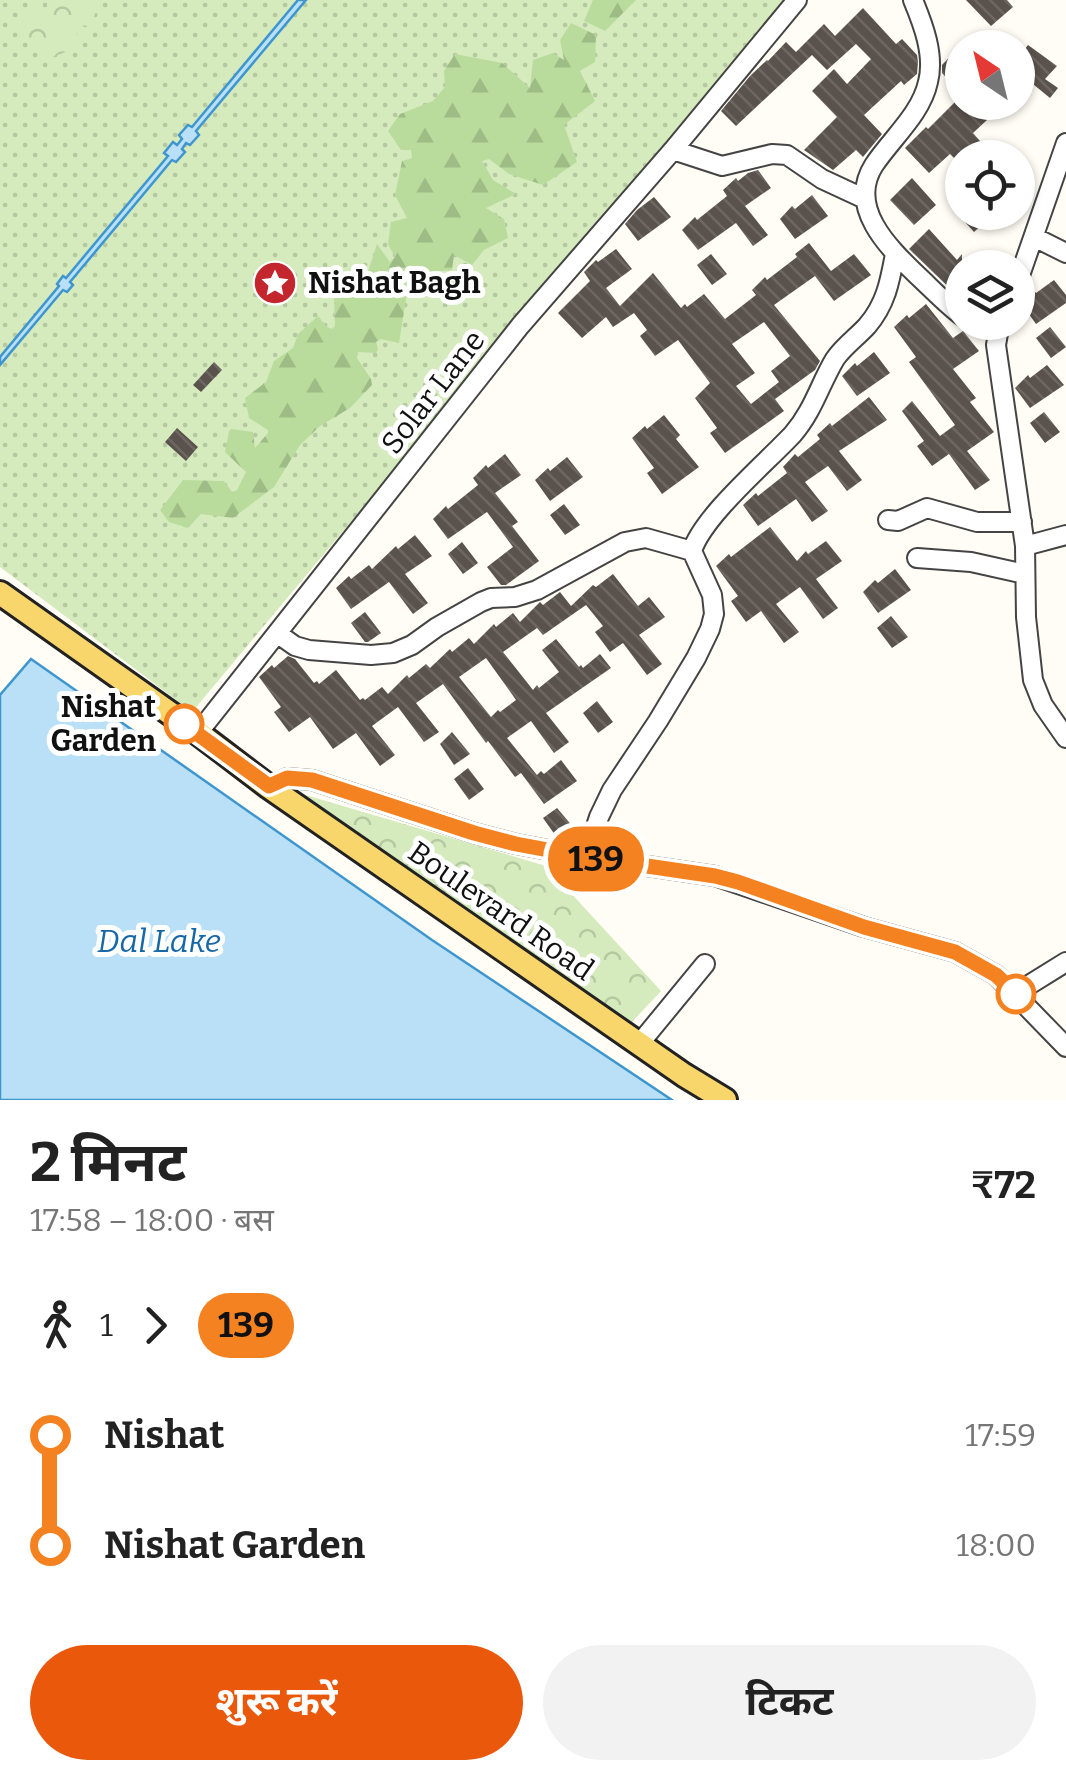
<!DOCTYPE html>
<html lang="hi">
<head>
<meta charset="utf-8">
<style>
	:root { --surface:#fff; --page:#f2f2f2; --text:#222; --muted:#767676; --accent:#ea580c }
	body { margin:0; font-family:Bitter,"Noto Sans Devanagari",serif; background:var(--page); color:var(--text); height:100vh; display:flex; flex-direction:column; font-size:38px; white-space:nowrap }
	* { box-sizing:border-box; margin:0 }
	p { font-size:32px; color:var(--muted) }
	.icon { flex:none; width:55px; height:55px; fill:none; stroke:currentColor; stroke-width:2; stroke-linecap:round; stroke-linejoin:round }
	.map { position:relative; height:1100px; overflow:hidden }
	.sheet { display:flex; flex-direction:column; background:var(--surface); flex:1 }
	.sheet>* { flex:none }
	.badge { padding:0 20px; border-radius:32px; font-size:35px; line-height:65px }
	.needle { width:65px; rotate:325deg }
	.fabs { position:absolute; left:945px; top:30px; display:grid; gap:20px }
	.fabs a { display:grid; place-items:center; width:90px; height:90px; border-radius:50%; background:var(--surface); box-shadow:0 2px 8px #0004; font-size:50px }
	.map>.badge { position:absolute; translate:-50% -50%; box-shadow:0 0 0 5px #fff }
	.legs { display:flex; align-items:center; gap:15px; height:110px; padding:0 30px; font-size:32px }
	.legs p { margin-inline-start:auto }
	.head { display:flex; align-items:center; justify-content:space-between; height:170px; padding:0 30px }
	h1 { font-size:55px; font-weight:700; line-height:75px }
	.primary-button { display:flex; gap:20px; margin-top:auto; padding:20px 30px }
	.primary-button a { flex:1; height:115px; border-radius:60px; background:var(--accent); color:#fff; font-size:40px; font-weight:700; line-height:115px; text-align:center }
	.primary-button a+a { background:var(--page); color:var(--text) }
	ul { padding:0 30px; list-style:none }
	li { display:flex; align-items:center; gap:35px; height:110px; font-size:38px }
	li i { display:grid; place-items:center; width:15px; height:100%; margin:0 12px; background:currentColor }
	li i::after { content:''; width:25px; height:25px; margin:-12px; border:8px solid; border-radius:50%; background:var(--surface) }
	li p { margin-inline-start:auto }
	li:first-child i { background:linear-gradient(#0000 50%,currentColor 0) }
	li:last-child i { background:linear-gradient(currentColor 50%,#0000 0) }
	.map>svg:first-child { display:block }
	.grass { fill:url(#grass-dots) }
	.forest { fill:url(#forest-firs) }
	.park { fill:url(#park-crowns) }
	.water { fill:#b9e0f7; stroke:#3f96cf; stroke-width:2.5 }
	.building { fill:url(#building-back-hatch); fill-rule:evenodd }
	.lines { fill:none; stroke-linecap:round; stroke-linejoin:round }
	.minor-casing { stroke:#444; stroke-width:22 }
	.major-casing { stroke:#222; stroke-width:28 }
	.minor { stroke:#fff; stroke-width:18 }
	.major { stroke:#f9d66b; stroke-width:22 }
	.line-1-casing { stroke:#fff; stroke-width:22 }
	.line-1 { stroke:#f58220; stroke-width:15 }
	.stop-1-dot { fill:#fff; stroke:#f58220; stroke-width:5 }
	.labels { text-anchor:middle; stroke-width:10; stroke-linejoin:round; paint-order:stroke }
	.poi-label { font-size:30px; font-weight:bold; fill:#111; stroke:#fff; text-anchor:start }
	.street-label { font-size:30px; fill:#111; stroke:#fff }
	.stop-label { font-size:30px; font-weight:bold; fill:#111; stroke:#fff; text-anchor:end }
	.water-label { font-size:32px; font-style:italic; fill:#1768a6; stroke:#fff }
</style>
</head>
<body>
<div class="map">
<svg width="1066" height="1100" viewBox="0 0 1066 1100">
	<defs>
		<pattern id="grass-dots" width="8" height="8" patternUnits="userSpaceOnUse" patternTransform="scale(2.5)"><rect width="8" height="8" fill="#d5ebbd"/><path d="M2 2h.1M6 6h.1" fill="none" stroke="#b6c8a1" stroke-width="1.8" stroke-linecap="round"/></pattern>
		<pattern id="forest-firs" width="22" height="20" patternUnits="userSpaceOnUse" patternTransform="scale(2.5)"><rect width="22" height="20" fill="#b9dc9c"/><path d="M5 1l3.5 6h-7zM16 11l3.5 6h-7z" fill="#9ebc85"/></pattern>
		<pattern id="park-crowns" width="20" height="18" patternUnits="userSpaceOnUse" patternTransform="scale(2.5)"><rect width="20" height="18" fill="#d5ebbd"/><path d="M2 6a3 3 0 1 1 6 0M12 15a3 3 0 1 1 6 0" fill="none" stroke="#b6c8a1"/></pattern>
		<pattern id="building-back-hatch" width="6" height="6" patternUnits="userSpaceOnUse" patternTransform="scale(2.5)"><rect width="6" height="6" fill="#5a524d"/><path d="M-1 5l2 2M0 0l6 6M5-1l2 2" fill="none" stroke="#6d6662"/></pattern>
	</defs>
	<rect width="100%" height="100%" fill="#fffdf5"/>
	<path class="grass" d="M0 0H787L192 712 0 567Z"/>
	<path class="forest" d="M593 0H636L605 31 584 21Z
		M571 23 596 35 595 62 580 71 595 101 564 125 577 162 543 185 509 174 489 159 482 161 493 180 516 194 486 208 504 219 508 238 484 250 472 265 454 255 452 270 410 274 399 343 381 339 376 342 378 349 376 353 358 352 357 358 371 379 372 385 350 408 320 426 300 445 274 487 233 518 201 514 188 528 169 522 160 510 183 480 224 481 232 492 237 490 246 472 225 452 229 431 231 429 253 432 255 448 268 433V430L249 418 245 398 266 382 274 361 293 348 298 334 318 316 327 327 332 329 335 326 334 299 354 277 364 284 377 244 390 262 395 257 388 244 391 222 407 218 395 195 402 161 412 158 411 150H401L388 131 400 114 433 101 445 87 444 71 455 54 502 63 530 88 533 60 553 53 564 60 560 40Z"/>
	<path class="park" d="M47 0H99L91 27 74 23 80 47 46 59 21 33 26 7 47 11Z
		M292 791 546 866 661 991 630 1024Z"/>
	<path class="water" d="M298 0H306L196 131 199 135 190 145 186 143 182 149 185 152 176 162 172 160 70 282 73 285 67 292 63 290 0 365V357L59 286 57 284 63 276 66 278 168 156 164 153 173 142 177 145 182 139 179 135 188 125 192 127Z
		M31 659 432 940 672 1100H0V695Z"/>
	<path class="building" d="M966 0H1007L1013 7 991 26Z
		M863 8 896 44 902 39 917 55 918 62 917 74 904 85 901 81 864 115 882 134 863 157 856 150 833 170 804 150 837 117 812 91 834 69 847 84 871 59 856 44 827 70 812 55 736 126 721 111 750 76 767 60 768 61 786 42 796 52 824 24 835 36Z
		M962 44V94L942 73V65Z
		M1028 45 1057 66 1045 79 1058 88 1050 98 1028 80 1018 92V58Z
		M955 102H969L987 120 973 133 995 158H962V166L950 154 929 173 905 148 926 127 928 129Z
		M758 170 771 188 745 206 768 235 753 246 736 223 698 250 682 230 695 217 697 220 727 196 723 190 736 178 738 181 748 173Z
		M912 178 936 205 914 225 890 200Z
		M812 195 828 216 795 239 780 219 792 206 795 209Z
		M654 197 671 217 638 241 625 224 637 210Z
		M956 212H996L974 232Z
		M929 229 957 260 962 254V300L909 249Z
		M809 243 831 271 854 254 871 275 834 301 815 276 774 305 820 361 815 370 775 399 784 411 725 453 710 433 717 428 695 398 710 383 678 340 655 356 640 336 647 330 634 313 613 327 606 317 582 338 558 313 590 281 584 272 596 260 598 262 616 249 632 269 606 288 620 306 653 273 681 308 685 304 687 307 704 294 725 319 756 295 752 290 765 277 767 280 797 257 795 254ZM764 322 790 356 771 371 779 382 751 404 736 386 755 373 732 344Z
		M711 254 727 274 712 285 697 265Z
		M1054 280 1066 295V303L1036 324 1021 303 1034 291 1036 293Z
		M926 304 953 338 963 331 979 351 953 369 976 398 970 402 994 432 967 451 990 480 975 490 949 454 932 466 917 446 924 441 902 411 912 401 940 436 955 425 909 362 916 357 894 327 907 315 909 318Z
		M1050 327 1066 347 1051 358 1036 338Z
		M874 352 890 373 857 396 842 376 855 363 857 366Z
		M214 362 222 370 201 392 193 385Z
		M1047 365 1064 385 1030 408 1015 388 1028 375 1030 378Z
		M869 397 887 420 839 451 862 480 847 491 828 466 805 482 828 511 812 522 796 499 758 526 743 505 756 493 758 496 787 473 783 467 795 454 798 457 820 439 817 435 830 423 832 426Z
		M1044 412 1060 432 1045 443 1030 423Z
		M664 415 680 435 676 439 699 467 662 494 647 473 654 468 632 438 645 426 647 429Z
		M177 428 198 447 186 461 165 442Z
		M505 454 521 475 495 493 518 522 512 526 539 561 506 585H501L487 567 513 547 487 512 448 539 433 519 446 506 448 509 478 485 473 478 486 465 488 468Z
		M567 457 583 477 550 501 535 480 548 468 550 471Z
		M564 504 580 525 565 535 550 515Z
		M770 527 797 561 806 551 808 554 826 541 842 561 816 579 838 608 823 619 800 587 776 604 799 632 784 643 761 611 746 622 731 601 738 596 716 566 729 554 731 557Z
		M415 535 432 556 405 574 428 603 413 614 389 582 351 609 336 588 349 576 351 579 369 565 372 569 396 546 398 549Z
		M462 542 478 563 463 574 448 554Z
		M895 569 911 590 878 613 863 592 875 580 878 583Z
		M613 574 638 606 649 597 665 617 639 635 662 664 647 675 623 643 610 652 595 632 603 626 586 605 543 635 537 628 503 652 533 690 537 685 539 688 559 672 542 650 556 639 579 667 581 665 583 668 600 654 611 668 546 713 569 742 554 753 531 721 507 738 537 775 541 771 544 774 561 760 577 781 544 804 521 773 515 777 488 741 486 743 443 684 416 703 439 732 424 742 398 707 372 726 395 755 380 766 356 733 333 749 310 717 289 732 274 712 281 707 259 677 272 665 274 668 288 656 295 659 314 683 317 681 319 684 336 670 360 700 363 698 365 700 382 687 388 694 407 675 409 678 426 664 430 668 450 649 452 652 469 638 474 644 494 624 496 627 513 613 520 622 540 602 543 605 560 592 571 606 593 585 596 587ZM486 658 516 700 500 712 498 710 491 717 459 677Z
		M365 612 381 633 368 642H365L351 623Z
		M891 616 908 637 892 648 877 628Z
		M597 701 613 722 598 733 583 713Z
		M452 732 470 754 454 765 440 744Z
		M468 768 484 789 469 800 454 779Z
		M557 808 574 828 558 839 543 818Z"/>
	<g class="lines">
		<g class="minor-casing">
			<path id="minor" d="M913 0C923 24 935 55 928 82 921 114 892 138 874 165 847 207 888 247 917 275 932 289 946 304 962 316
				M673 150 722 166 772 154 787 155 822 179 865 199
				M1034 237 1066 253
				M1018 281 1066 143
				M975 322 997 331
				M1000 322 996 345 1025 546 1026 617 1033 680 1043 705 1066 738
				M888 520 898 521 927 508 977 522H1022
				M1025 546 1066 535
				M917 558 971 562 1025 574
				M278 634 295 646 309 650 371 655 393 653 412 645 437 627 481 602 491 598 515 597 537 590 625 542 646 538 692 551
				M198 733 520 326 673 150 797 0
				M269 787 287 778 312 780 474 833 516 844 586 857 715 876 864 927 955 952 996 975 1066 1047
				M586 857 599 817 612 790 658 721 696 658 710 629 714 614 712 595 692 551C703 516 766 463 793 434 813 411 820 384 835 359 843 347 857 337 867 326 886 304 890 281 895 254
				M1016 993 1066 962
				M640 1043 705 964"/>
		</g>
		<g class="major-casing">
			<path id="major" d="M0 593 198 733 269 787 684 1075 725 1100"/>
		</g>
		<use href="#minor" class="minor"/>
		<use href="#major" class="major"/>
	</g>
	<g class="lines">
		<g class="line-1-casing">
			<path id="line-1" d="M184 724 269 786 287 778 312 780 474 833 516 844 586 857 715 876 738 882 864 927 955 952 996 975 1016 994"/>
		</g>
		<use href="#line-1" class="line-1"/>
	</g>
	<defs>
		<g id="sight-disc" transform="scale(2.25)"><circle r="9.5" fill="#c4262e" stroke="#fff"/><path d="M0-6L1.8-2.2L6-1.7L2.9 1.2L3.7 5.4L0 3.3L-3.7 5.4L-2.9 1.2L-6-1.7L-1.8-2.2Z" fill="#fff"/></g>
	</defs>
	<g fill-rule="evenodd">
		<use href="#sight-disc" x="275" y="283"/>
	</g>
	<g class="stop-1-dot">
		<circle cx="184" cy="724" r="18"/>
		<circle cx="1016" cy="994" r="18"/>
	</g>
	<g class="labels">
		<g class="poi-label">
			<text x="308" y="293">Nishat Bagh</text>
		</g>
		<g class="street-label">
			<text transform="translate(433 392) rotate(-52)" y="10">Solar Lane</text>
			<text transform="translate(501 911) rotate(35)" y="10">Boulevard Road</text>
		</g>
		<g class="stop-label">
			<text x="156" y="717">Nishat<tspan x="156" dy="34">Garden</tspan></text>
		</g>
		<g class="water-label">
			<text x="159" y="952">Dal Lake</text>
		</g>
	</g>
</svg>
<div class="fabs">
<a><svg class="needle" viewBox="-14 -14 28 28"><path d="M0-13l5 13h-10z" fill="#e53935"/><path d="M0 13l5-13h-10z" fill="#767676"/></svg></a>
<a><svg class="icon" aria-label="locate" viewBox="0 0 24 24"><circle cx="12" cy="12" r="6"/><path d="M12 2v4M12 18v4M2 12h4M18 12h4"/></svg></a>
<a><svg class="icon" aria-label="layers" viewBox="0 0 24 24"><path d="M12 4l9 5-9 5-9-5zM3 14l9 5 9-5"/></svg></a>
</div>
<b class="badge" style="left:596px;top:859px;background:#f58220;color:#111">139</b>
</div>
<section class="sheet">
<div class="head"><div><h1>2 मिनट</h1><p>17:58 – 18:00 · बस</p></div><b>₹72</b></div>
<div class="legs"><svg class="icon" aria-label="walk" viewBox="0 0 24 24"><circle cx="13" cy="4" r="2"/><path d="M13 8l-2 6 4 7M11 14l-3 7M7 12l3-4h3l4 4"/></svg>1<svg class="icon" aria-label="forward" viewBox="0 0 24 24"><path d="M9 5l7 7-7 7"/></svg><b class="badge" style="background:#f58220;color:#111">139</b></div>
<ul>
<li><i style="color:#f58220"></i><b>Nishat</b><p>17:59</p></li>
<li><i style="color:#f58220"></i><b>Nishat Garden</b><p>18:00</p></li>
</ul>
<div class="primary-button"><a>शुरू करें</a><a>टिकट</a></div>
</section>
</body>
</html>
